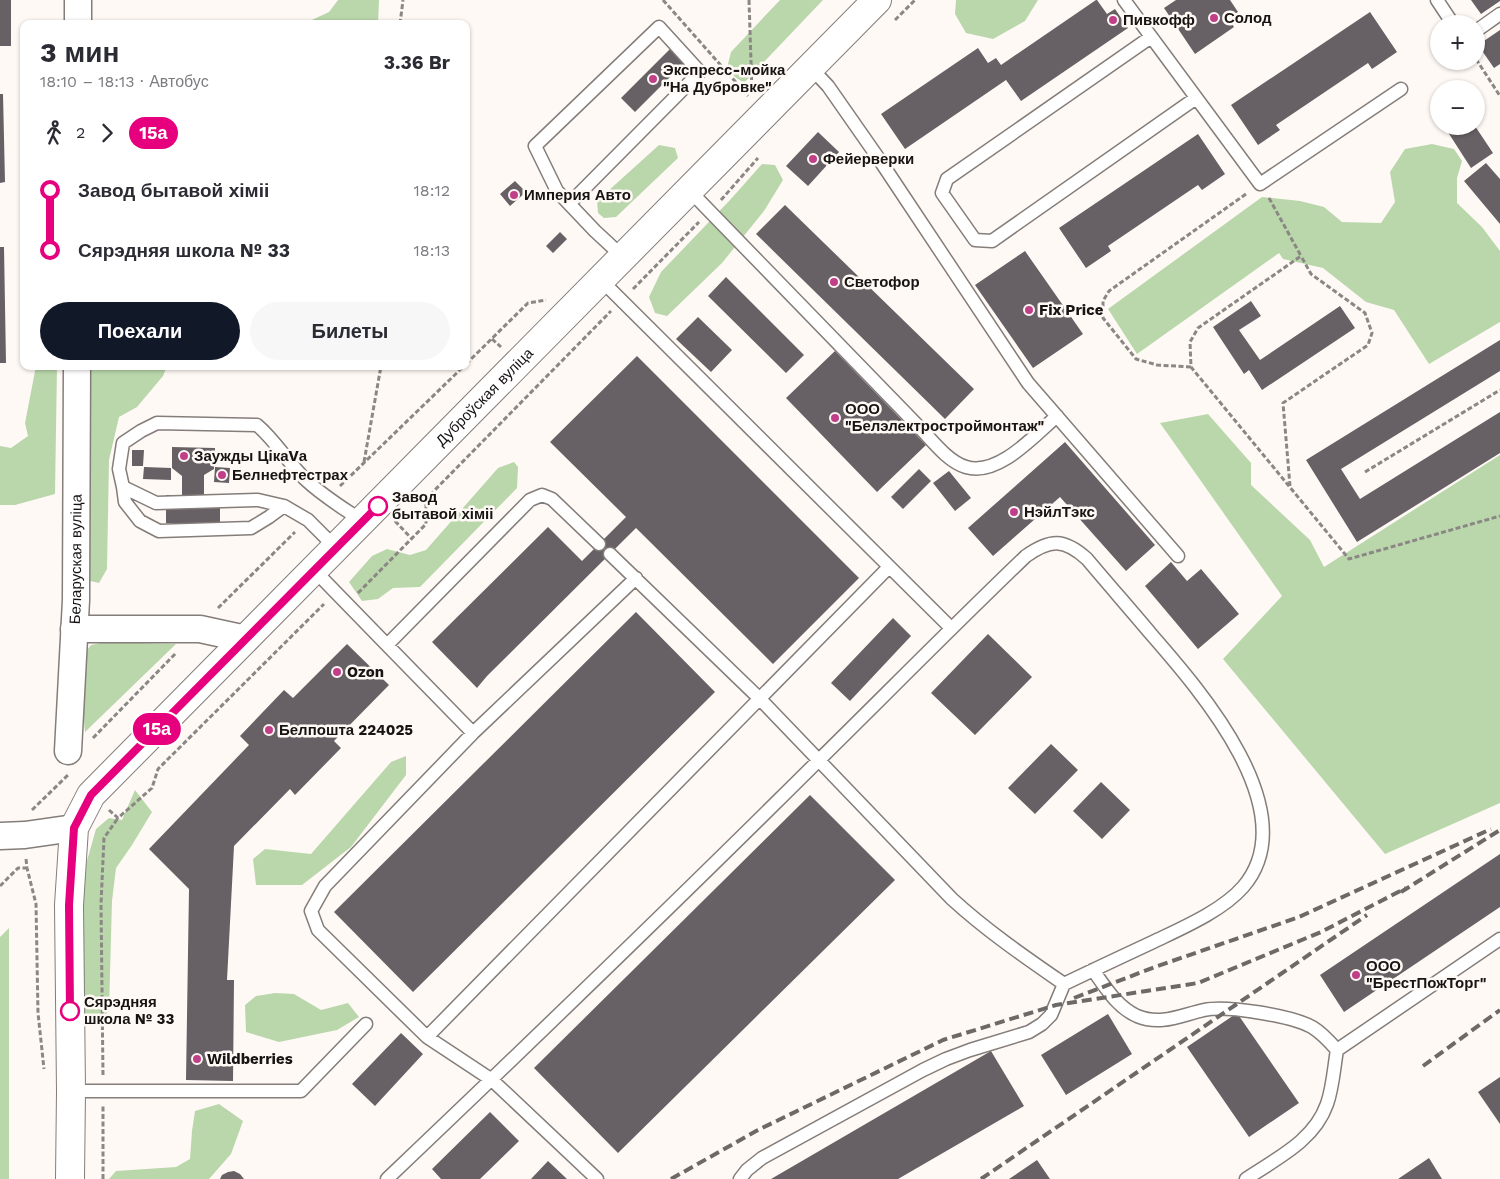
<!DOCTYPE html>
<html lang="ru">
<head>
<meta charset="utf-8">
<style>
	:root { --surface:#fff; --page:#f7f7f7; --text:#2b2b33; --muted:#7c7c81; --accent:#111827 }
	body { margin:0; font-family:"Work Sans",sans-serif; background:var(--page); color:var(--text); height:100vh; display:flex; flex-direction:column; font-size:19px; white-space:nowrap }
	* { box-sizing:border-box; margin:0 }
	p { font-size:16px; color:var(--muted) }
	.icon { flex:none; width:28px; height:28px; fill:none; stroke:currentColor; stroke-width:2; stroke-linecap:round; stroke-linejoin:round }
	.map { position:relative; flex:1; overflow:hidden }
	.drawer { position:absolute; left:20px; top:20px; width:450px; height:350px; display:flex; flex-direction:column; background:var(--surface); border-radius:10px; box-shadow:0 1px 4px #0004 }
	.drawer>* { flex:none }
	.badge { padding:0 10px; border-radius:16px; font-size:18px; line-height:32px }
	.fabs { position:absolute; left:1430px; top:15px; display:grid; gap:10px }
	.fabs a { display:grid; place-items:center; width:55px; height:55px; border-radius:50%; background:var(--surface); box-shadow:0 1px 4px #0004; font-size:25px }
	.map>.badge { position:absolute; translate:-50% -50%; box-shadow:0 0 0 2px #fff }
	.legs { display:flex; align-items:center; gap:8px; height:55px; padding:0 20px; font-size:16px }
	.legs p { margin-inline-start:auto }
	.overview { display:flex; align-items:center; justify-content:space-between; height:85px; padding:0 20px }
	h1 { font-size:28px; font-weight:700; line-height:38px }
	.button { display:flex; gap:10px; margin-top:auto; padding:10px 20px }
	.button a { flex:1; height:58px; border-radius:30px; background:var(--accent); color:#fff; font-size:20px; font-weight:700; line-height:58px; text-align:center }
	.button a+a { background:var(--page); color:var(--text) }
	ul { padding:0 20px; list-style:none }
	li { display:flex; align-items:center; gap:18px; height:60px; font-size:19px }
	li i { display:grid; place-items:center; width:8px; height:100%; margin:0 6px; background:currentColor }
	li i::after { content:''; width:12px; height:12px; margin:-6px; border:4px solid; border-radius:50%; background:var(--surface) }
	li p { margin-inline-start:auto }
	li:first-child i { background:linear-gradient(#0000 50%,currentColor 0) }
	li:last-child i { background:linear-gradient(currentColor 50%,#0000 0) }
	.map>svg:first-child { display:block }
	.green { fill:#bad7ac }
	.building { fill:#676065 }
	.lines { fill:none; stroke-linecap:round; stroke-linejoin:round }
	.lane-casing { stroke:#847d79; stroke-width:15 }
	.street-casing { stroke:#847d79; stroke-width:29 }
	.secondary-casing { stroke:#847d79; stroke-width:30 }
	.path { stroke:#8b8784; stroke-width:3; stroke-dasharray:5 2.5; stroke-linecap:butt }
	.lane { stroke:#fff; stroke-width:12 }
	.street { stroke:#fff; stroke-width:26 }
	.secondary { stroke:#fff; stroke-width:28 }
	.rail { stroke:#6d6967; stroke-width:4; stroke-dasharray:10 5; stroke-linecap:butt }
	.line-1-casing { stroke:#fff; stroke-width:11 }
	.line-1 { stroke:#e6007e; stroke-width:8 }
	.poi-dot { fill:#c13f88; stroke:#fff9f5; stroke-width:2 }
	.stop-1-dot { fill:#fff; stroke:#e6007e; stroke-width:2.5 }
	.labels { text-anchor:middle; stroke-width:5; stroke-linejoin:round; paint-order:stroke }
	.poi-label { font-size:15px; font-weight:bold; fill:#171413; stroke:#fff9f5; text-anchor:start }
	.street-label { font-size:15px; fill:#171413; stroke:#fff9f5 }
	.stop-label { font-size:15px; font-weight:bold; fill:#171413; stroke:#fff9f5; text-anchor:start }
</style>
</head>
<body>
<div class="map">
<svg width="1500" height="1179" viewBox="0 0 1500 1179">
	<rect width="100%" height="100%" fill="#fff9f5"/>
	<path class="green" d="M338 0H379L378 24H303L329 12Z
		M780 0H823L744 83 735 77 727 68 731 52Z
		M956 0H1038L1025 21 993 39 966 33 955 14Z
		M1432 144 1454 149 1462 161 1457 178V203L1482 227 1500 251V322L1429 364 1394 310 1366 302 1323 268 1283 259 1279 253 1137 354 1108 309 1262 197 1300 201 1324 207 1342 222 1381 223 1395 202 1390 172 1405 149Z
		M659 145 675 148 678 158 616 217 604 218 598 213 597 201Z
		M762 164 775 165 783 180 764 211 722 263 667 316 655 313 649 297 661 272 730 200Z
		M36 366H57L55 494 15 505H0V446L11 448 28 436 25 423Z
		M88 366H167L163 376 137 407 119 417 109 460 107 569 99 583 86 580Z
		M1208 414 1251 463V485L1310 540 1324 567 1500 455V803L1385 854 1223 659 1282 596 1160 423Z
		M514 462 518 467 517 488 420 587 393 588 378 599 362 601 349 582 372 556 387 549 410 555 426 550 498 468Z
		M106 642 176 644 85 732 82 700 83 655 91 645Z
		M406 756V775L351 847 302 885H256L253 859 265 849 311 854 391 762Z
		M135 790 152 812 132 845 116 868 112 901 109 1011 96 1024 83 1027 79 889 96 829 109 818 122 820Z
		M9 928V1179H0V937Z
		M275 993 294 994 321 1010 348 1003 359 1017 337 1030 279 1042 246 1032 245 1005 256 996Z
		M219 1104 243 1121 231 1154 209 1179H109L116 1171 176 1167 190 1159 192 1131 195 1111Z"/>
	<path class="building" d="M0 0H11V46H0Z
		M1096 0H1097L1107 14 1115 9 1128 28 1021 101 1006 80 905 149 881 114 978 48 988 63 996 58 1001 65Z
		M1176 0H1230L1238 12 1228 18 1234 27 1195 54 1164 8Z
		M1471 0H1500V1L1481 14Z
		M1370 12 1397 52 1372 69 1368 63 1276 125 1280 130 1258 145 1231 105Z
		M1500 30V64L1494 68 1478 45Z
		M672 47 686 61 635 112 621 98Z
		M0 94H3L5 182 0 183Z
		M1444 126H1475L1493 153 1471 168Z
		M818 132 839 152 808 186 786 166Z
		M1198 134 1225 174 1202 190 1198 185 1108 246 1111 251 1086 268 1059 228Z
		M1486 163 1500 179V224L1464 181Z
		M515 181 526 192 510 206 500 194Z
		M785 205 974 389 945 419 756 234Z
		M560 232 567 239 553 253 546 246Z
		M0 247H4L6 363H0Z
		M1025 251 1083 334 1033 368 975 285Z
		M726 277 804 355 786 373 708 296Z
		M1251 301 1261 316 1239 330 1260 360 1340 306 1355 328 1262 390 1249 370 1244 374 1213 327Z
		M698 317 732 350 711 372 676 339Z
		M1500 340V371L1341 469 1360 499 1500 412V453L1357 542 1306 460Z
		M835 351 926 445 877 492 786 398Z
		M637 356 859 578 773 664 636 528 487 676 477 688 432 642 548 527 582 561 626 517 550 442Z
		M1065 442 1155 545 1126 571 1060 497 993 556 968 528Z
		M172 447 215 448 214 469 204 475V496H220V523H166V495H182V476L172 468Z
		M132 450H144L143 466H132Z
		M144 467 171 468V480L143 479Z
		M215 467 230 468 229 483 214 482Z
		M919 469 931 481 903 509 891 497Z
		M949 471 971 498 955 511 933 483Z
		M1171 562 1187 581 1201 569 1239 614 1198 649 1145 586Z
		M636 612 715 692 413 992 334 912Z
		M893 618 911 636 850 701 831 683Z
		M988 634 1032 677 975 735 931 693Z
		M347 644 389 685 334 741 341 748 295 795 290 789 234 846 227 980H234L233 1081 186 1080 189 889 149 849 249 745 240 736 284 690 293 698Z
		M1051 744 1078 770 1035 814 1008 788Z
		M1101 782 1130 810 1102 839 1073 811Z
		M810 795 895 880 618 1153 534 1068Z
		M1500 854V907L1344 1012 1320 975Z
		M1237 1013 1299 1103 1249 1137 1187 1047Z
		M1108 1014 1132 1054 1066 1095 1041 1055Z
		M401 1033 423 1054 375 1106 352 1084Z
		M991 1051 1024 1106 898 1179H771Z
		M1500 1077V1124L1478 1092Z
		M490 1112 519 1141 480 1179H441L432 1169Z
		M1429 1158 1442 1179H1398Z
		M1037 1160 1050 1179H1009Z
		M548 1161 567 1179H531Z
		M234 1171 240 1174 244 1179H220L222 1175 228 1172Z"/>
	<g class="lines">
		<g class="lane-casing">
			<path id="lane" d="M1124 0 1260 184 1401 89
				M1437 0 1453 24
				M1476 31 1500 14
				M1151 37 947 179 942 193 975 240 992 241 1196 98
				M811 68 828 86 879 159 1028 383 1178 556
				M690 191 922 430C934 443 949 462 966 467 998 477 1035 435 1057 416
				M569 204 700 72 659 27 535 146 557 191 595 231 623 257
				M601 280 951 628
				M123 487 125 502 140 521 159 531 251 528 269 517 284 506
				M336 548 308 520 284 506 258 500 156 503 123 487 119 469 123 443 141 431 157 423 257 425C276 441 288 463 306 480 323 496 343 508 362 521
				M610 554 759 698 952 899C987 931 1025 957 1064 984L1051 1015 1042 1024 1029 1032 970 1050 946 1059 923 1070 762 1158 747 1170 740 1179
				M314 570 387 645
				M473 733 387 645 530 500 542 495 552 499 599 544
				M1093 970C1105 987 1117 1007 1137 1016 1161 1026 1181 1015 1204 1010 1227 1005 1292 1016 1312 1027 1322 1033 1330 1042 1337 1050L1500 939
				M427 1037 318 930 311 911 325 886 473 733 636 578
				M71 1091H301L366 1024
				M387 1179C532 1041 676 902 818 761 887 693 955 624 1026 556 1050 539 1064 538 1087 559 1108 584 1130 609 1151 634 1199 689 1307 812 1243 887 1222 911 1182 928 1153 942 1123 956 1093 970 1064 984
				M597 1179 492 1080 427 1037 889 567
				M1246 1179C1277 1158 1314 1141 1327 1104 1333 1087 1334 1067 1337 1050"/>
		</g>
		<g class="street-casing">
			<g id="street">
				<path d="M78 0V24"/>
				<path d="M74 629H200L246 639"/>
				<path id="s1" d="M68 751 76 600 77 366"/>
				<path d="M0 836 25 835 74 828"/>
			</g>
		</g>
		<g class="secondary-casing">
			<g id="secondary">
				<path id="s2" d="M70 1179 71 1091 69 905 74 828 91 795 877 0"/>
			</g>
		</g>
		<path class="path" d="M663 0 748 96
			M749 0 752 92
			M895 20 915 0
			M400 24 403 0
			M1476 59 1500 96
			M1269 198 1301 256 1198 328 1190 342 1191 367 1349 559 1500 516
			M721 200 758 158
			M633 289 699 222
			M492 339 501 347
			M466 364 528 303 546 300
			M1191 367 1157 365 1136 359 1103 318V301L1109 291 1246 194
			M364 462 381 366
			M1365 472 1500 390
			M340 486 464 366
			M1290 486 1283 403 1368 345 1372 333 1365 313 1311 274 1301 256
			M395 521 412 539
			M358 593 426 524V499L611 311
			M218 608 295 532
			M93 738 176 653
			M32 810 69 774
			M109 810 118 818 152 788 158 769 324 604
			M26 859 27 868 36 904 38 1013 44 1069
			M0 886 18 868H27
			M103 1075 101 904 104 838 118 818
			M103 1179V1106"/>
		<use href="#lane" class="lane"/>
		<use href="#street" class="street"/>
		<use href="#secondary" class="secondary"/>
		<path class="rail" d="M1401 892 1500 830
			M1074 998 1155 967 1299 917 1491 829
			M1423 1066 1500 1010
			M671 1179 758 1130 943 1040 1056 1005 1198 983 1321 932 1406 888
			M981 1179 1367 915"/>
	</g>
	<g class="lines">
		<g class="line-1-casing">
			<path id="line-1" d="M70 1011 69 905 74 828 91 795 378 506"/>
		</g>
		<use href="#line-1" class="line-1"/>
	</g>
	<g class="poi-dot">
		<circle cx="1214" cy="18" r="5"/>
		<circle cx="1113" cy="20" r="5"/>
		<circle cx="653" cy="79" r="5"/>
		<circle cx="813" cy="159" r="5"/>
		<circle cx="514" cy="195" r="5"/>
		<circle cx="834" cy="282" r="5"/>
		<circle cx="1029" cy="310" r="5"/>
		<circle cx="835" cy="418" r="5"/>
		<circle cx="184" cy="456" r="5"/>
		<circle cx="222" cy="475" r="5"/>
		<circle cx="1014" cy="512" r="5"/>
		<circle cx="337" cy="672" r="5"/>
		<circle cx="269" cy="730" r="5"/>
		<circle cx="1356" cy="975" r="5"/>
		<circle cx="197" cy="1059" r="5"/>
	</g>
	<g class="stop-1-dot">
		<circle cx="378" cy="506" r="9"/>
		<circle cx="70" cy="1011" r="9"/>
	</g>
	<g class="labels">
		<g class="poi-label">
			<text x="1224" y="23">Солод</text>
			<text x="1123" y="25">Пивкофф</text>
			<text x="663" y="75">Экспресс-мойка<tspan x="663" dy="17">"На Дубровке"</tspan></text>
			<text x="823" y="164">Фейерверки</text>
			<text x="524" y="200">Империя Авто</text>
			<text x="844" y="287">Светофор</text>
			<text x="1039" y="315">Fix Price</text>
			<text x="845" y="414">ООО<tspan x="845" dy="17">"Белэлектростроймонтаж"</tspan></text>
			<text x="194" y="461">Заужды ЦікаVа</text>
			<text x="232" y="480">Белнефтестрах</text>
			<text x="1024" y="517">НэйлТэкс</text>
			<text x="347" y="677">Ozon</text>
			<text x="279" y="735">Белпошта 224025</text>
			<text x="1366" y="971">ООО<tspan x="1366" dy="17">"БрестПожТорг"</tspan></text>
			<text x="207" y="1064">Wildberries</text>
		</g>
		<g class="street-label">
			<text dy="5" stroke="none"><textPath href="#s2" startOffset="948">Дуброўская вуліца</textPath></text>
			<text dy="5" stroke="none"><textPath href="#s1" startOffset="192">Беларуская вуліца</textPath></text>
		</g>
		<g class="stop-label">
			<text x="392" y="502">Завод<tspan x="392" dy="17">бытавой хіміі</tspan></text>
			<text x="84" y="1007">Сярэдняя<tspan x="84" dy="17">школа № 33</tspan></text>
		</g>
	</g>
</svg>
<div class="fabs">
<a>+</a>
<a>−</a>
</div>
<b class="badge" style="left:157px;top:729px;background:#e6007e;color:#fff">15а</b>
<section class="drawer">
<div class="overview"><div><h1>3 мин</h1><p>18:10 – 18:13 · Автобус</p></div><b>3.36 Br</b></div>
<div class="legs"><svg class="icon" aria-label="walk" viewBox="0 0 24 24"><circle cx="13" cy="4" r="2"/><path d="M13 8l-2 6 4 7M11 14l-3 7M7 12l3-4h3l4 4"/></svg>2<svg class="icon" aria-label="forward" viewBox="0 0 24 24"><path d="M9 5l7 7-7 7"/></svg><b class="badge" style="background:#e6007e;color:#fff">15а</b></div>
<ul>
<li><i style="color:#e6007e"></i><b>Завод бытавой хіміі</b><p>18:12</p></li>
<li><i style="color:#e6007e"></i><b>Сярэдняя школа № 33</b><p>18:13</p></li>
</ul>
<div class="button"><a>Поехали</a><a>Билеты</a></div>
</section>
</div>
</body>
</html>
